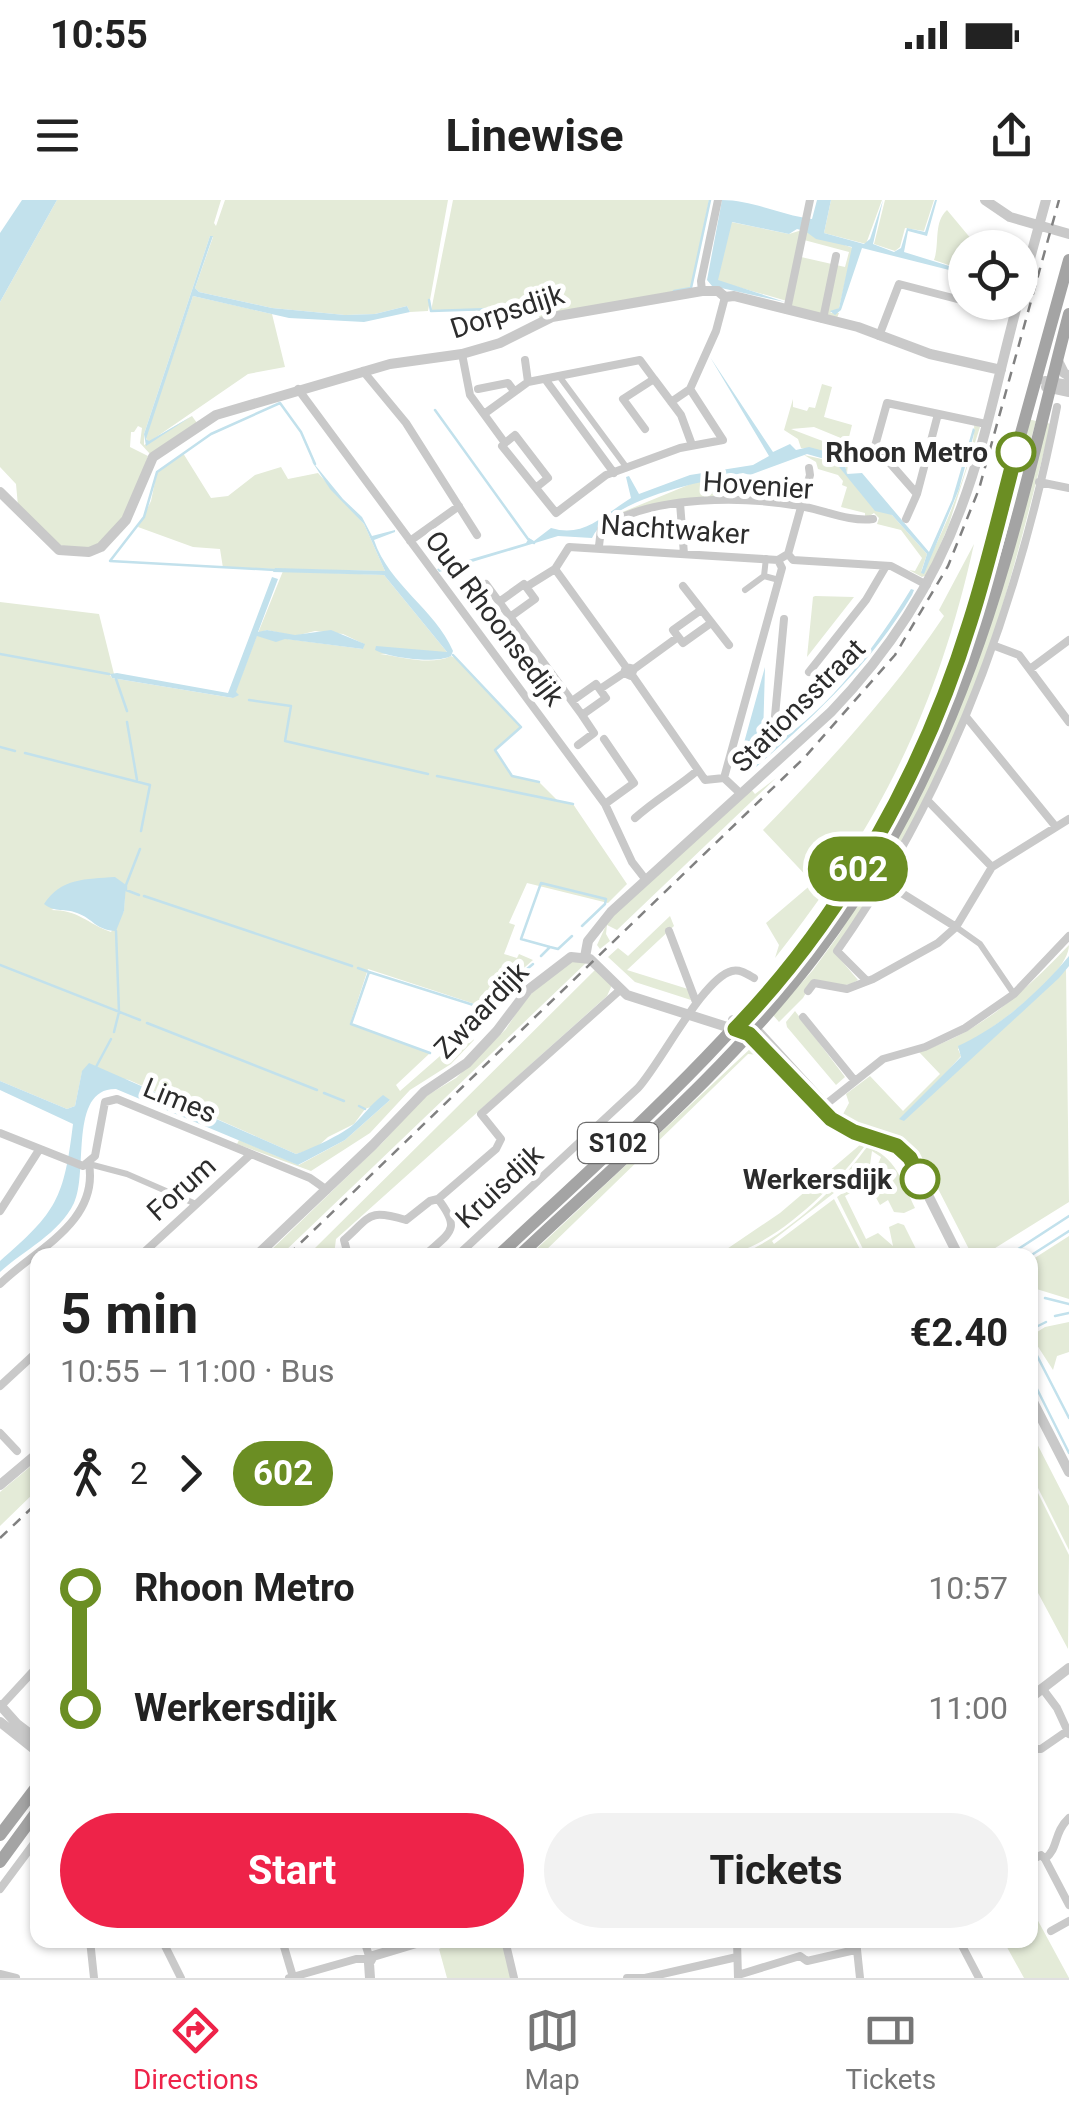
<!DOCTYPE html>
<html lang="en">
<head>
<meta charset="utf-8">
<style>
	:root { --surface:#fff; --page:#f2f2f2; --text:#222; --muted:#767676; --line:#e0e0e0; --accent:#ee2349 }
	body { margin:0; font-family:Roboto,sans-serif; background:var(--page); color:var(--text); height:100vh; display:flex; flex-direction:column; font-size:38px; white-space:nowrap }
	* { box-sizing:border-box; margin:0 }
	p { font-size:32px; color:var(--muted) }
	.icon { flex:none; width:55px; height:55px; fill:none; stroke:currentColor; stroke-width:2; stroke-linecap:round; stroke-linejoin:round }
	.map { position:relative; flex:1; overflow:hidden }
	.side { position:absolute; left:30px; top:1048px; width:1008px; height:700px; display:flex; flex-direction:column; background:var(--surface); border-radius:20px; box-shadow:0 2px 8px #0004 }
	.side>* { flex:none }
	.badge { padding:0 20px; border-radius:32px; font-size:35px; line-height:65px }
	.fabs { position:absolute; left:948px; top:30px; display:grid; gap:20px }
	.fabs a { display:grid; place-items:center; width:90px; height:90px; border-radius:50%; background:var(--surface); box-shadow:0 2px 8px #0004; font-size:50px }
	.map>.badge { position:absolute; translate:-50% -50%; box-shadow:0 0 0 5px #fff }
	.legs { display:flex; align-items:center; gap:15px; height:110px; padding:0 30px; font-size:32px }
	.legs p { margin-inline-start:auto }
	.summary { display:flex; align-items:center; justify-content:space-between; height:170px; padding:0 30px }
	h1 { font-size:55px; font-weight:700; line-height:75px }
	.cta { display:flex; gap:20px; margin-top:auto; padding:20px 30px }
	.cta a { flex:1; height:115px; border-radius:60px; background:var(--accent); color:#fff; font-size:40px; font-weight:700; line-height:115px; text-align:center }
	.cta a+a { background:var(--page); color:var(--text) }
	ul { padding:0 30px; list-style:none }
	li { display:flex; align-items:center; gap:35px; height:120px; font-size:38px }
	li i { display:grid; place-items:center; width:15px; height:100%; margin:0 12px; background:currentColor }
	li i::after { content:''; width:25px; height:25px; margin:-12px; border:8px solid; border-radius:50%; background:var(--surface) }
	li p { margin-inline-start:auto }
	li:first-child i { background:linear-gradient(#0000 50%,currentColor 0) }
	li:last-child i { background:linear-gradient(currentColor 50%,#0000 0) }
	.status { display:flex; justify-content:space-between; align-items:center; height:70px; padding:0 50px; background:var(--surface); direction:ltr }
	.status svg { height:28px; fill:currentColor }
	header { display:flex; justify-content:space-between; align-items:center; height:130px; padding:0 30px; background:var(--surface); font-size:45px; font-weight:700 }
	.tabs { display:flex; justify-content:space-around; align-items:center; height:140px; border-top:2px solid var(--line); background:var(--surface); font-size:28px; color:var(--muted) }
	.tabs a { display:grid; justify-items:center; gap:5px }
	.tabs .selected { color:var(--accent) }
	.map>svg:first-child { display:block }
	.green { fill:#e4ebd8; fill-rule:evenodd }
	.water { fill:#c2e1ec }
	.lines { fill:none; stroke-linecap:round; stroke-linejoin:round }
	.stream { stroke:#c2e1ec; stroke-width:2.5 }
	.pedestrian { stroke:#c9c9c9; stroke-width:6 }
	.minor { stroke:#c9c9c9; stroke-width:8 }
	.tertiary { stroke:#c9c9c9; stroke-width:10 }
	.primary { stroke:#a4a4a4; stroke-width:12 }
	.rail { stroke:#818181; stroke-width:2.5; stroke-dasharray:10 8; stroke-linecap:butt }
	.line-1-casing { stroke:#fff; stroke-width:22 }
	.line-1 { stroke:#6b8e23; stroke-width:15 }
	.stop-1-dot { fill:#fff; stroke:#6b8e23; stroke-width:5 }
	.labels { text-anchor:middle; stroke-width:10; stroke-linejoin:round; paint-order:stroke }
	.shield { fill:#fff; stroke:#6b6b6b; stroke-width:2.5 }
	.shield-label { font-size:25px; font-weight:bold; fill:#2c2c2c }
	.street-label { font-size:28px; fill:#2c2c2c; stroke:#fff }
	.stop-label { font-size:28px; font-weight:bold; fill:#2c2c2c; stroke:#fff; text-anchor:end }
</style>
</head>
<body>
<div class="status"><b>10:55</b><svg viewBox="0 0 49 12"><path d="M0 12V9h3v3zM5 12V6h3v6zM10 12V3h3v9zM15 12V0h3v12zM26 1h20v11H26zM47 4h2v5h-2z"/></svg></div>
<header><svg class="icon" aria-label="menu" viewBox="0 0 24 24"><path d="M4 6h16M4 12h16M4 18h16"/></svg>Linewise<svg class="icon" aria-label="share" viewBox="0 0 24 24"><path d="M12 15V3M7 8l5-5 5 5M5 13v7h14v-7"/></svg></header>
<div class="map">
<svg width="1069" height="1778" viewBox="0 0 1069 1778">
	<rect width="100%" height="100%" fill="#fff"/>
	<path class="green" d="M57 0H221L214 23 216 26 225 0H448L428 111 410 112 407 106 375 114 345 115 272 108 199 92 195 88 213 37 210 36 144 234V245L192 216 197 223 150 254 140 243 142 228 138 226 134 232H131L130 247 148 256 130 309 98 346 84 350 59 345 18 306 16 284 0 267V102Z
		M453 0H709L691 88 540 119 536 111H431Z
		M831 0H882L866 44 824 33Z
		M885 0H934L924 31 905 28 900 47 895 51 874 44Z
		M947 10 972 40 970 47 965 48 963 70 934 60C940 44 933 23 947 10Z
		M731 22 789 34 802 30 787 101 717 81Z
		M805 31 853 48 839 108 830 113H839L836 120 791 108 801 57 845 67 849 52 804 40Z
		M193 96 272 114 285 167 248 174 149 242 145 237Z
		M822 184 832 187 824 217 852 225 848 241 814 227 791 229 849 251 847 274 843 256 801 248 798 239 784 230 793 199V207L807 211 809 207 815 208Z
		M1028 219 1036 221 977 433 927 561 854 694 773 802 770 800 847 697 907 586Z
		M1047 223 1051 224C1023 333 997 442 953 546 922 619 877 685 834 752L858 780C844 790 829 784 814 779L803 798 779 822 773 815 813 770 840 733 933 569Z
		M974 224 980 227 948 327 927 375 922 377 909 370 915 371 922 358 901 330 877 324 879 318 874 313 865 319V313L841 307 847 287 842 285 843 281 838 275 818 269 816 262 804 255 835 262 892 315 927 354 921 372C939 345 977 254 974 224Z
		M183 253 211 298 228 296 255 275 281 267 288 279 318 273 364 324 385 371 223 368 220 349 193 347 138 327 151 301 157 272Z
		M729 276 720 297 608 318 693 283Z
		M974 344C938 507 879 627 775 758L779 745 766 723 813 683 763 630C828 563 892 494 944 416L939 410Z
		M283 371 384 375 447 452 380 454C402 457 431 466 451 456L457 459 521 527 495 550 512 576 539 582 557 600 573 604 627 684 608 703 527 683 509 723 515 725 504 754 517 758 519 754 533 760 481 806 368 769 350 824 430 853 396 885 400 891 440 856 448 859 470 837 474 840 451 864 410 890 370 933 311 971 237 944 239 940 299 965 345 940 390 900 365 909 354 924 328 937 316 948 296 954 129 880 82 872 75 906 67 909 0 881V402L99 414 114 474 110 475 112 478 233 498 257 435 363 449 364 444 343 434 315 431 295 436 267 430 258 433ZM125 685 124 711 111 732C86 723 79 710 51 710Z
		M815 396 854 397 807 457 813 397Z
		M776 578 617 730 607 725 606 734 610 741 600 749 597 745 609 719 751 589 755 594Z
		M670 716 674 726 627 770 688 789 691 800 635 782 608 757 618 748 628 756Z
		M1069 745C1069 776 986 834 958 849L961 856 903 921 1066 769 1069 1002 984 1055H972L932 977 905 946 842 916 849 903 846 894 870 876 903 911 940 874 919 852C981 832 1025 791 1069 745Z
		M572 760 587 762 281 1055H266L383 942 423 898 456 878 506 829 526 798Z
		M597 768 612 785 607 796 336 1039 334 1055H315L312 1051Z
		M795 811 845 877 836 885 787 827 786 822Z
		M751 848 759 850 833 923 826 928 760 855 748 854 541 1055H530Z
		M861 944 864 947C836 985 767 1055 718 1055L780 1013Z
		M867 947C895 955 903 983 915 1008L904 1013 894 1012 888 1000 880 1005 868 983 845 996 866 1039 878 1033 893 1046 889 1027 898 1023 904 1025 919 1055H903L900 1051 892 1055H866L837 997 876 969 881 957 872 951 870 965 772 1041 774 1044 834 999 863 1055H760L765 1051 763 1048 752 1055H740C790 1033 835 990 867 947Z
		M1069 1036V1099L1030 1087V1061Z
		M1069 1122V1152L1057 1156 1053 1170 1035 1142 1034 1134 1045 1127Z
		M1030 1230 1069 1306V1350L1030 1272Z
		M37 1261V1290L0 1326V1292Z
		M1030 1277 1069 1355 1068 1449 1030 1378Z
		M1030 1706 1069 1778H1024L1003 1740H1030Z
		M456 1740H502L511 1778H447L439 1749Z"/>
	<path class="water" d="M22 0H57L0 102V33Z
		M722 0C752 0 781 15 812 19L817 0H831L824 33 864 44 870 39 883 0 873 44 894 52 901 48 907 28 925 32 935 0H937L927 36 908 31 904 52 962 70 965 65V74L862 48 841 110 835 115 830 111 839 108 852 47 816 39 805 31 797 29 789 34 732 22 718 80 785 102 712 86 707 80Z
		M210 36H213L195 88 199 92 272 108 345 115 375 114 407 106 410 112 364 122 289 118 193 96 146 239 149 241 192 216 146 246 144 234Z
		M710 157 773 252 790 244 796 250 809 247 843 256 847 274 862 273 929 352 952 300 973 228 975 230 959 289 924 374 921 373 927 354 892 315 875 311 835 262 807 254 750 275 743 273C702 282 612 297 592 338L558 336 439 372 437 369 526 343 529 338 534 341 551 328C584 338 602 316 631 298L626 277 629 276 639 294 690 275 753 265 769 256Z
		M311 260 343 299 362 317 372 336 395 330V332L374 340C389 385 435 409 453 451L451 456C435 464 391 458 375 450L376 446 447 452 384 375 273 372 275 368 385 371 364 324 330 289Z
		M272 377 278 379 258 432 267 430 295 435 331 430 365 444 363 449 285 439 276 442 257 436 236 492 239 495 233 498 112 478 110 474 117 473 228 493Z
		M911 389 914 390 912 395C869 467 810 520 747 575L739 573 737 568 765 467 763 538 774 545C831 507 876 446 911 389Z
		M115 677 126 685 124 711 116 731C95 730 94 719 77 713 65 708 55 713 44 704 61 678 86 679 115 677Z
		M1069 756V766L1059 778 904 921 899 919 961 857 958 846C1000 827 1039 792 1069 756Z
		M89 863 296 954C311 949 343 934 354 924 365 914 369 906 383 895L390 900 345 940 298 965 116 889C68 888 89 973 74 1003 59 1034 24 1050 0 1072V1061C57 1012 64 998 73 924L0 890V881L67 909 75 906 82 871Z"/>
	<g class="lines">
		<path class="stream" d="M674 91 691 88 710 0
			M429 100 431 111 490 109 548 114
			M435 210 528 339 534 343
			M275 370 110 361 144 317 157 272 211 234 280 203 301 232 315 264
			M0 454 109 474
			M453 455 521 527 495 550 512 576 539 582
			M116 479 127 511
			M249 500 291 506 285 541 428 574
			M127 522 137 580
			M0 547 15 551
			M25 553 150 585 141 631
			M437 576 573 604
			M139 695 126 690V685L140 649
			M144 696 352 766
			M550 747 521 739 541 683 606 699 605 704 582 726
			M541 756 550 747 558 749 572 736
			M0 765 140 820
			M358 768 369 772 351 824 430 853
			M369 772 483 808 512 782
			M520 775 533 764
			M147 823 317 890
			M114 832 119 812 116 731
			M96 867 111 839
			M324 893 344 901
			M359 906 365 909
			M1009 1055 1069 1016
			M1030 1056 1069 1031
			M1030 1094 1034 1095
			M1045 1098 1069 1104
			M1055 1116 1069 1113
			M1030 1130 1046 1122
			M1030 1142 1069 1218
			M1030 1175 1069 1253"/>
		<path class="pedestrian" d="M559 176 627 268
			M766 358 764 376 779 380
			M745 390 764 376
			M956 727 980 744 1014 794
			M89 964 127 974 196 1004"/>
		<path class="minor" d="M702 91 701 81 718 0
			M787 110 810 0
			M823 119 836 56
			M879 136 899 84 1015 114
			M462 154 470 195 505 243 502 246 556 313 606 275 680 248 723 240 690 189
			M525 160 528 182
			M363 171 406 223 477 335
			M545 179 614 273
			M298 189 605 604 632 662 646 680
			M478 189 508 183 514 191
			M671 202 690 189 716 131 725 97
			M484 214 528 182 640 160 654 179
			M938 214 917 294 875 246 887 203 986 224
			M645 229 623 199 654 179 681 215 692 245
			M505 243 515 235 548 278 538 286
			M1039 282 1069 288
			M680 303 684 354
			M906 319 917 294
			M410 341 459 306
			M599 346 601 329C650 294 748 296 805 307 826 311 851 322 873 319
			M788 354 810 275 809 268
			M486 384C518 428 550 472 582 515L606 498 596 484 572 501
			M683 386 729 445
			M526 387 555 369
			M499 402 524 384 535 399 510 417
			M701 410 673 430 683 443 711 423
			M995 446 1019 455 1069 522
			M626 467 555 369 569 347 778 360
			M634 469 678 437
			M1030 469 1069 440
			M809 472 866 400 886 366
			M632 475 705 580 724 578 741 594
			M600 489 624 473 626 467 634 469 631 476 624 473
			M775 516 784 419
			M967 518 1056 627
			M604 539 634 583 605 604
			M578 545 594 533 582 515
			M724 578 782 368 778 360 788 354 793 360 891 366 927 385
			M929 602 992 667
			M635 618C656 599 677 588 698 570
			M884 682 956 727
			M669 731 696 802
			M866 780 837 751C952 588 1019 402 1057 207
			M808 791 814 783 847 789 873 779 938 743 956 727 992 667 1069 619
			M803 817 855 881
			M820 909 883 859 925 847 965 828 1014 794 1069 736
			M0 933 83 966 95 956 105 902 117 899 310 978 327 990
			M0 1011 39 950
			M141 1055 251 954
			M348 1055 344 1040C372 1015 368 1009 406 1020L430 1001 438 999 496 949 501 939 481 914 620 790
			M425 1055C450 1032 462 1030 438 999
			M458 1055 638 888C661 863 703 778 732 771 740 769 747 774 754 778
			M0 1084C34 1050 99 1023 89 964
			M0 1186 38 1151
			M0 1233 17 1251
			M1042 1488 1057 1508 1069 1534
			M1 1506 38 1466
			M1030 1549H1041L1067 1531
			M1069 1618C1053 1633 1059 1648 1045 1659L1069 1705
			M1030 1661 1041 1655 1045 1659
			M0 1689 38 1638
			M1051 1731 1069 1721
			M90 1740 94 1778
			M162 1740 181 1778
			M282 1740 293 1777
			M505 1740 514 1778
			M737 1740 738 1778
			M856 1740 860 1778
			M959 1740 979 1778
			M0 1774 16 1778
			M738 1775 800 1756 807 1761 855 1750
			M289 1778 356 1759H370L364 1740
			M627 1778H645L737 1757"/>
		<path class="tertiary" d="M985 0 1010 17 1069 34
			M1020 95 1046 0
			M1057 159 1064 173 1069 176
			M1045 181 1069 185
			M1046 187 1069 192
			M0 292 59 350 89 352 101 347 126 320 153 257 216 215 390 164 462 154 500 143 552 117 702 91H718L725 97 734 96 858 127 930 154 1001 170
			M585 757 588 741 611 712 831 512C888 453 932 386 961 308 986 242 999 171 1018 102
			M733 820 755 828 819 898
			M257 1055 373 945 424 892 467 863 497 831 528 790 571 757 590 759 627 795 749 834 835 923 854 933 897 946 910 959 958 1055
			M1030 1196 1069 1272
			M0 1285 38 1253
			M1030 1498 1069 1468
			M0 1505 17 1524 38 1540
			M0 1522 38 1552
			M370 1778 369 1763 373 1756 426 1740"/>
		<path class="primary" d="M499 1055C623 939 751 828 847 686 931 563 970 422 1008 280 1028 206 1049 133 1069 60
			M520 1055C623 958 733 865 818 752 905 637 964 501 1004 364 1029 281 1047 197 1069 114
			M0 1635 38 1585
			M0 1662 38 1610"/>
		<path class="rail" d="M288 1055 805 557 895 455 948 366 979 289 1059 0
			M0 1338 38 1302"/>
	</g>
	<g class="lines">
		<g class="line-1-casing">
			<path id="line-1" d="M920 979 910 958 897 946 854 932 831 919 749 834 735 829C844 716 924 571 970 422 988 366 1001 308 1016 252"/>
		</g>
		<use href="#line-1" class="line-1"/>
	</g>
	<g class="stop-1-dot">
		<circle cx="1016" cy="252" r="18"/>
		<circle cx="920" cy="979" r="18"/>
	</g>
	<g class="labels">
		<rect class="shield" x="578" y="923" width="80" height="40" rx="8"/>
		<g class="shield-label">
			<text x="618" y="952">S102</text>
		</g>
		<g class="street-label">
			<text transform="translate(507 111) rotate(-18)" y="10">Dorpsdijk</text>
			<text transform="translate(758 285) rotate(4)" y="10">Hovenier</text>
			<text transform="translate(675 329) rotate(4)" y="10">Nachtwaker</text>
			<text transform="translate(495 418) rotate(53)" y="10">Oud Rhoonsedijk</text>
			<text transform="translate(798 505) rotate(-45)" y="10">Stationsstraat</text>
			<text transform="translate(481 810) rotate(-46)" y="10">Zwaardijk</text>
			<text transform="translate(180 900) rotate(22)" y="10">Limes</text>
			<text transform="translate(499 986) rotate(-43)" y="10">Kruisdijk</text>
			<text transform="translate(181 988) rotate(-42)" y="10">Forum</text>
		</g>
		<g class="stop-label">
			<text x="988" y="262">Rhoon Metro</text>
			<text x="892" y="989">Werkersdijk</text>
		</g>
	</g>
</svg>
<div class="fabs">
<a><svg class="icon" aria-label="locate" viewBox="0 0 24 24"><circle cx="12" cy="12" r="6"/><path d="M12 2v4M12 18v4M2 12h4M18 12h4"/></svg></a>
</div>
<b class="badge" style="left:858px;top:669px;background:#6b8e23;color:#fff">602</b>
<section class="side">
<div class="summary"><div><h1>5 min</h1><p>10:55 – 11:00 · Bus</p></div><b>€2.40</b></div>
<div class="legs"><svg class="icon" aria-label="walk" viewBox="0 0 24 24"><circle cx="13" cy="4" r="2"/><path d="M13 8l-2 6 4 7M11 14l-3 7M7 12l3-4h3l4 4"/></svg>2<svg class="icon" aria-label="forward" viewBox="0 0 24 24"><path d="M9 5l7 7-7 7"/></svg><b class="badge" style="background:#6b8e23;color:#fff">602</b></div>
<ul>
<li><i style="color:#6b8e23"></i><b>Rhoon Metro</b><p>10:57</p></li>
<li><i style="color:#6b8e23"></i><b>Werkersdijk</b><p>11:00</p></li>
</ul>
<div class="cta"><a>Start</a><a>Tickets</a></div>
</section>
</div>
<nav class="tabs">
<a class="selected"><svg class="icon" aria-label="directions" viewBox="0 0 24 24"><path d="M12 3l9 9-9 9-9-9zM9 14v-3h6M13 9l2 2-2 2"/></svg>Directions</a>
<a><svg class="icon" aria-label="map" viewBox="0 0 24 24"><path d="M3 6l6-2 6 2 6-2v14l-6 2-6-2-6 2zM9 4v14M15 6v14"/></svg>Map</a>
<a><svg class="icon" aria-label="tickets" viewBox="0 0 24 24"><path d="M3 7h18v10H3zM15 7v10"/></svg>Tickets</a>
</nav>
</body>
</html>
